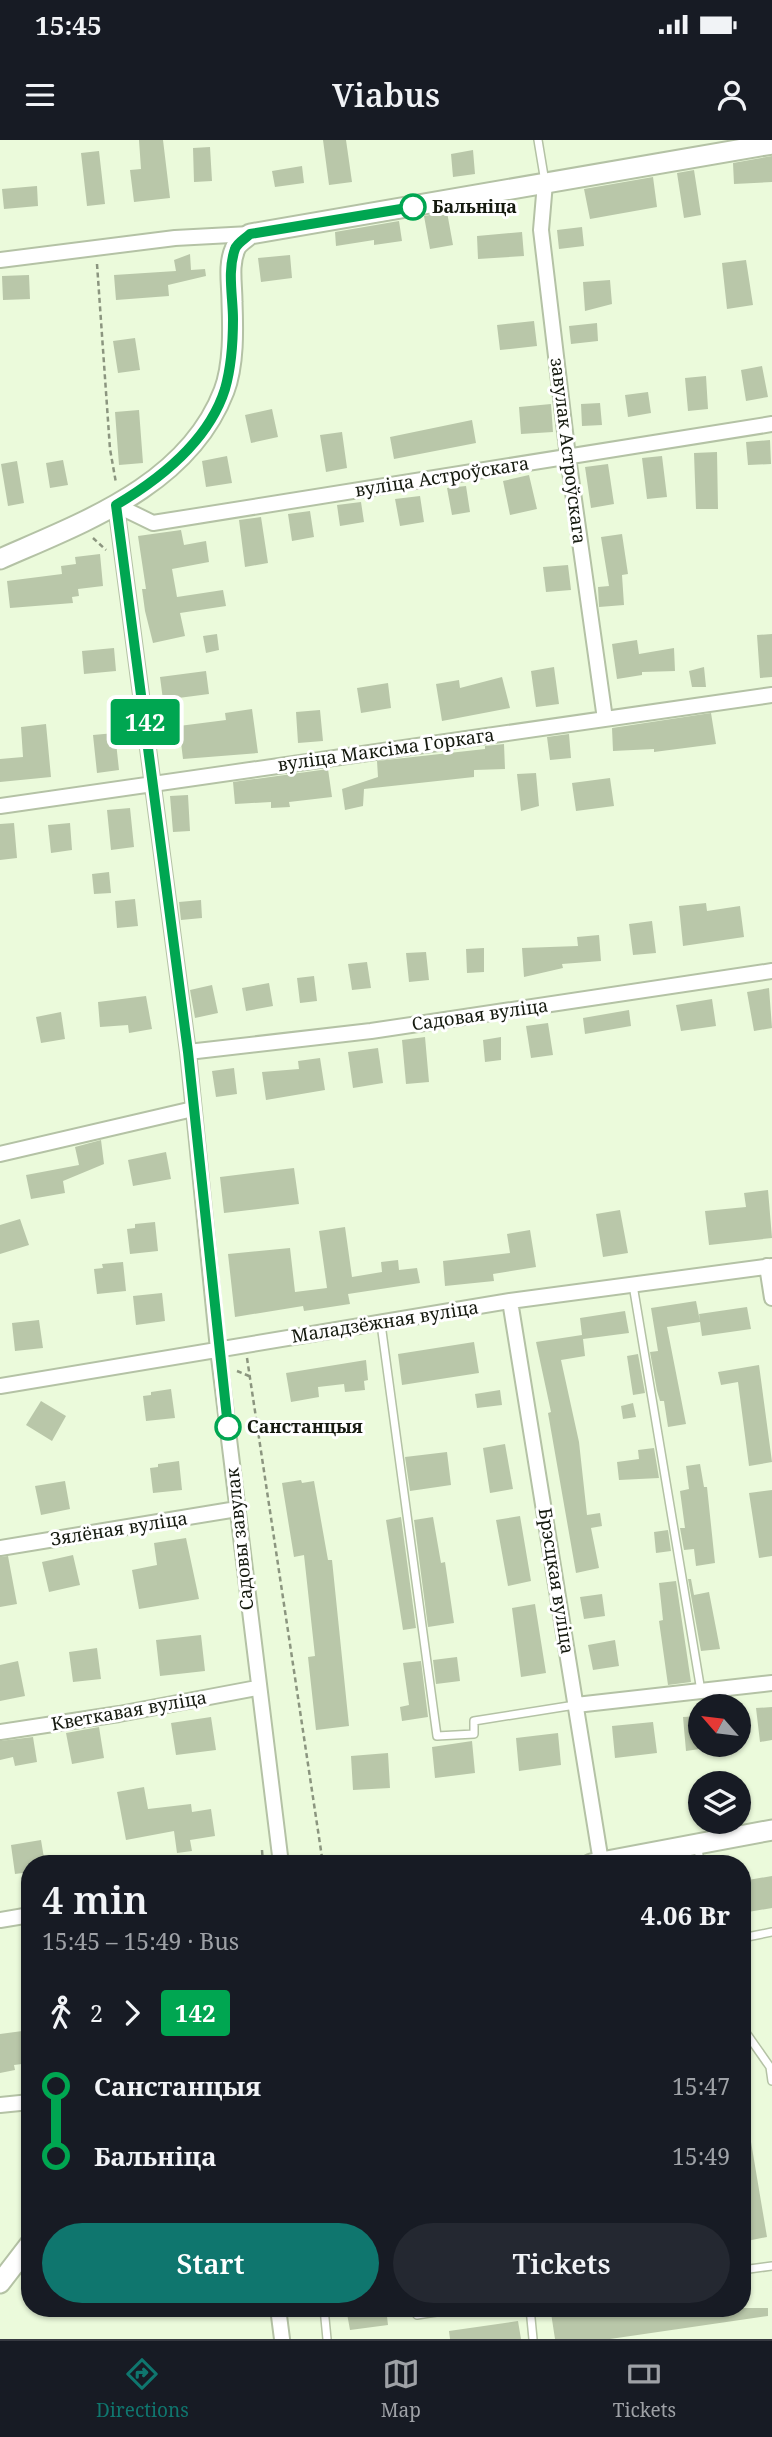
<!DOCTYPE html>
<html lang="en">
<head>
<meta charset="utf-8">
<style>
	:root { --surface:#171b24; --page:#242831; --text:#f1f3f6; --muted:#9ea1a6; --line:#363941; --accent:#0f766e }
	body { margin:0; font-family:"Noto Serif",serif; background:var(--page); color:var(--text); height:100vh; display:flex; flex-direction:column; font-size:26px; white-space:nowrap }
	* { box-sizing:border-box; margin:0 }
	p { font-size:23px; color:var(--muted) }
	.icon { flex:none; width:38px; height:38px; fill:none; stroke:currentColor; stroke-width:2; stroke-linecap:round; stroke-linejoin:round }
	.map { position:relative; flex:1; overflow:hidden }
	.drawer { position:absolute; left:21px; top:1715px; width:730px; height:462px; display:flex; flex-direction:column; background:var(--surface); border-radius:28px; box-shadow:0 2px 5px #0004 }
	.drawer>* { flex:none }
	.badge { padding:0 14px; border-radius:5px; font-size:24px; line-height:46px }
	.needle { width:46px; rotate:298deg }
	.fabs { position:absolute; left:688px; top:1554px; display:grid; gap:14px }
	.fabs a { display:grid; place-items:center; width:63px; height:63px; border-radius:50%; background:var(--surface); box-shadow:0 2px 5px #0004; font-size:35px }
	.map>.badge { position:absolute; translate:-50% -50%; box-shadow:0 0 0 4px #fff }
	.legs { display:flex; align-items:center; gap:10px; height:77px; padding:0 21px; font-size:23px }
	.legs p { margin-inline-start:auto }
	.headline { display:flex; align-items:center; justify-content:space-between; height:119px; padding:0 21px }
	h1 { font-size:38px; font-weight:600; line-height:52px }
	.primary-button { display:flex; gap:14px; margin-top:auto; padding:14px 21px }
	.primary-button a { flex:1; height:80px; border-radius:42px; background:var(--accent); color:#fff; font-size:28px; font-weight:600; line-height:80px; text-align:center }
	.primary-button a+a { background:var(--page); color:var(--text) }
	ul { padding:0 21px; list-style:none }
	li { display:flex; align-items:center; gap:24px; height:70px; font-size:26px }
	li i { display:grid; place-items:center; width:10px; height:100%; margin:0 9px; background:currentColor }
	li i::after { content:''; width:18px; height:18px; margin:-9px; border:5px solid; border-radius:50%; background:var(--surface) }
	li p { margin-inline-start:auto }
	li:first-child i { background:linear-gradient(#0000 50%,currentColor 0) }
	li:last-child i { background:linear-gradient(currentColor 50%,#0000 0) }
	.status { display:flex; justify-content:space-between; align-items:center; height:49px; padding:0 35px; background:var(--surface); direction:ltr }
	.status svg { height:19px; fill:currentColor }
	header { display:flex; justify-content:space-between; align-items:center; height:91px; padding:0 21px; background:var(--surface); font-size:32px; font-weight:600 }
	.dock { display:flex; justify-content:space-around; align-items:center; height:98px; border-top:2px solid var(--line); background:var(--surface); font-size:19px; color:var(--muted) }
	.dock a { display:grid; justify-items:center; gap:4px }
	.dock .selected { color:var(--accent) }
	.map>svg:first-child { display:block }
	.building { fill:#b9c7a9 }
	.lines { fill:none; stroke-linecap:round; stroke-linejoin:round }
	.lane-casing { stroke:#b4c2a5; stroke-width:10 }
	.street-casing { stroke:#b4c2a5; stroke-width:18 }
	.secondary-casing { stroke:#b4c2a5; stroke-width:23 }
	.path { stroke:#8b957f; stroke-width:2.5; stroke-dasharray:5 3.5; stroke-linecap:butt }
	.lane { stroke:#fff; stroke-width:7 }
	.street { stroke:#fff; stroke-width:14 }
	.secondary { stroke:#fff; stroke-width:19 }
	.line-1-casing { stroke:#fff; stroke-width:16 }
	.line-1 { stroke:#00a651; stroke-width:10 }
	.stop-1-dot { fill:#fff; stroke:#00a651; stroke-width:3.5 }
	.labels { text-anchor:middle; stroke-width:6; stroke-linejoin:round; paint-order:stroke }
	.stop-label { font-size:18px; font-weight:bold; fill:#151a0f; stroke:#fff; text-anchor:start }
	.street-label { font-size:18px; fill:#151a0f; stroke:#fff }
</style>
</head>
<body>
<div class="status"><b>15:45</b><svg viewBox="0 0 49 12"><path d="M0 12V9h3v3zM5 12V6h3v6zM10 12V3h3v9zM15 12V0h3v12zM26 1h20v11H26zM47 4h2v5h-2z"/></svg></div>
<header><svg class="icon" aria-label="menu" viewBox="0 0 24 24"><path d="M4 6h16M4 12h16M4 18h16"/></svg>Viabus<svg class="icon" aria-label="person" viewBox="0 0 24 24"><circle cx="12" cy="8" r="4"/><path d="M4 21q1-7 8-7t8 7"/></svg></header>
<div class="map">
<svg width="772" height="2199" viewBox="0 0 772 2199">
	<rect width="100%" height="100%" fill="#ebfadb"/>
	<path class="building" d="M139 0H163L170 58 134 62 130 30 141 29Z
		M323 0H346L352 42 329 45Z
		M210 7 212 41 194 42 193 8Z
		M473 10 475 34 453 37 451 14Z
		M99 11 105 64 87 66 81 13Z
		M772 16V42L734 44 733 23Z
		M302 26 304 43 275 47 272 31Z
		M694 30 701 75 684 78 677 33Z
		M653 37 657 67 590 79 584 49Z
		M37 46 38 66 4 69 2 49Z
		M447 72 453 105 430 109 424 76Z
		M399 81 402 101 374 105V100L336 106 335 92Z
		M582 87 584 106 559 109 557 90Z
		M522 92 524 116 478 119 477 96Z
		M190 114 191 130 205 129 206 136 168 145 169 156 116 160 114 135 176 131 174 120Z
		M290 115 292 138 261 142 258 118Z
		M746 120 753 165 727 169 722 123Z
		M29 135 30 159 3 160 2 136Z
		M610 140 612 164 585 171 583 142Z
		M534 181 537 206 500 210 497 185Z
		M597 183 598 201 571 204 569 186Z
		M135 198 140 230 118 233 113 201Z
		M762 226 768 257 746 261 741 230Z
		M706 236 708 269 688 271 685 238Z
		M648 252 651 273 628 277 625 255Z
		M600 263 602 285 582 286 581 264Z
		M551 264 553 292 521 294 519 267Z
		M272 269 278 297 251 303 245 275Z
		M139 270 143 323 119 325 115 272Z
		M472 280 476 303 394 319 390 297Z
		M342 292 347 328 326 332 320 295Z
		M770 300 771 324 748 325 746 302Z
		M717 312 718 369H696L694 313Z
		M227 316 232 343 206 347 202 321Z
		M662 316 667 357 647 359 642 318Z
		M63 320 68 345 50 348 46 323Z
		M17 321 24 363 8 366 1 324Z
		M608 324 614 364 591 368 585 327Z
		M529 335 537 369 510 375 503 341Z
		M466 346 470 372 452 375 447 348Z
		M420 356 424 382 400 386 395 359Z
		M361 362 364 382 340 386 337 365Z
		M310 371 314 397 292 401 288 374Z
		M261 377 268 423 245 427 239 380Z
		M181 390 184 405 206 401 209 422 172 429 177 457 223 450 226 466 180 473 185 496 153 503 145 471 142 449H146L138 396Z
		M622 394 628 434 622 435 624 465 599 467 598 447 609 446 601 397Z
		M100 414 103 446 78 449 79 456 72 457 73 463 10 468 7 441 62 434 61 426 76 424 75 417Z
		M568 425 571 450 546 452 543 427Z
		M217 494 219 510 206 513 203 496Z
		M772 494V537L760 538 757 495Z
		M637 500 639 514 674 508 675 531 642 532V535L617 539 612 504Z
		M114 508 116 531 84 534 82 511Z
		M554 527 559 564 536 567 531 531Z
		M704 527 706 547H692L689 531Z
		M206 531 209 554 163 560 160 537Z
		M502 537 510 568 442 581 436 544 459 540 460 548Z
		M388 543 391 568 361 573 357 548Z
		M252 569 258 613 183 619 179 586 226 580 225 573Z
		M320 570 323 601 298 603 296 572Z
		M711 573 716 604 654 612V609L613 611 612 588Z
		M46 584 51 637 0 642V619L23 617 21 587Z
		M115 593 119 630 97 633 93 595Z
		M569 594 571 618 550 620 547 597Z
		M504 604 505 629 474 630V637L364 649 363 666 345 670 342 649 378 637 377 621 485 609V606Z
		M328 629 332 657 289 662 290 667 271 668V662L235 664 233 642Z
		M536 633 539 666 521 671 517 634Z
		M610 638 614 666 576 671 572 643Z
		M188 655 190 691 173 692 170 656Z
		M130 668 134 707 111 710 107 670Z
		M14 683 17 718 0 720V684Z
		M70 683 72 710 51 713 48 685Z
		M109 732 111 753 94 754 92 734Z
		M135 759 138 786 117 788 115 761Z
		M201 760 202 778 181 780 179 762Z
		M706 763 707 771 740 766 744 797 683 806 679 766Z
		M652 781 656 813 633 815 629 784Z
		M599 795 601 821 562 824 563 828 524 837 522 808 578 806 577 797Z
		M484 808V832L467 833 466 809Z
		M426 812 429 840 409 842 406 813Z
		M367 822 371 848 352 850 348 824Z
		M314 836 317 861 300 863 297 838Z
		M269 843 273 866 246 871 242 848Z
		M212 845 218 873 195 878 190 850Z
		M769 848 772 888 754 891 747 852Z
		M146 856 152 889 129 893 128 885 100 887 98 862Z
		M712 859 716 886 681 891 676 865Z
		M629 870 631 886 585 894 583 878Z
		M61 872 65 899 41 903 36 877Z
		M548 883 553 915 531 918 526 886Z
		M425 897 429 942 406 944 402 900Z
		M501 897V920L485 922 483 900Z
		M378 908 383 943 353 948 348 912Z
		M320 918 325 950 266 960 262 932 299 929 298 921Z
		M234 928 237 954 216 957 212 931Z
		M101 1000 104 1024 63 1041 65 1053 31 1059 26 1035 79 1025 75 1007Z
		M166 1012 171 1039 133 1046 128 1020Z
		M294 1028 299 1064 224 1073 220 1037Z
		M768 1050 772 1098 709 1105 705 1071 746 1067 744 1053Z
		M620 1070 628 1113 603 1117 596 1074Z
		M20 1079 29 1105 0 1114V1085Z
		M155 1082 158 1111 130 1114 127 1089 135 1088V1084Z
		M345 1087 352 1137 382 1132 381 1122 398 1120 399 1130 417 1128 420 1143 348 1154 350 1164 304 1171 303 1166 235 1177 228 1114 290 1108 295 1152 327 1148 319 1091Z
		M530 1090 536 1127 493 1134 494 1141 445 1146 443 1121 510 1113 507 1094Z
		M123 1122 126 1151 97 1154 94 1129 103 1128 102 1124Z
		M162 1153 165 1181 136 1185 133 1156Z
		M696 1161 700 1181 699 1174 747 1167 751 1189 702 1196 700 1182 667 1187 686 1284 668 1287 664 1261H660L657 1251 650 1212 658 1211 651 1168Z
		M625 1171 629 1193 583 1199 585 1216 561 1220 579 1302 587 1375 600 1373 602 1386 591 1388 599 1428 576 1433 548 1273 551 1272 536 1202 582 1195 580 1178Z
		M39 1180 43 1208 15 1211 12 1183Z
		M474 1202 479 1233 402 1245 398 1214Z
		M638 1214 645 1253 633 1255 627 1216Z
		M366 1220 368 1240 364 1241 365 1250 345 1252 344 1244 318 1247 319 1257 291 1262 286 1233Z
		M759 1225 772 1322 749 1326 738 1242 721 1245 718 1232Z
		M171 1249 175 1278 146 1281 143 1256 151 1255V1252Z
		M500 1250 502 1265 477 1268 475 1254Z
		M41 1261 66 1276 52 1301 26 1285Z
		M633 1263 636 1277 623 1279 621 1266Z
		M505 1304 513 1349 490 1353 483 1308Z
		M654 1308 659 1338 619 1340 617 1322 639 1319 638 1310Z
		M447 1312 451 1345 410 1351 405 1317Z
		M179 1321 182 1350 153 1353 150 1328 158 1327V1324Z
		M700 1324 704 1347H707L715 1423 696 1426 694 1409 684 1410 680 1388H685L680 1351 689 1349 686 1326Z
		M301 1340 302 1343 314 1341 328 1420H332L349 1586 316 1590 308 1517 315 1516 304 1415 294 1417 282 1343Z
		M65 1341 70 1369 41 1375 35 1346Z
		M772 1350V1416L759 1418 749 1353Z
		M520 1376 531 1441 508 1446 496 1380Z
		M401 1377 416 1488 403 1490 386 1380Z
		M433 1377 441 1423 445 1422 454 1483 428 1487 414 1380Z
		M668 1390 671 1411 656 1413 654 1392Z
		M186 1398 199 1459 139 1469 132 1430 157 1425 154 1403Z
		M73 1415 80 1445 49 1452 42 1422Z
		M8 1416 17 1464 0 1467V1417Z
		M688 1439H691L694 1455 709 1452 720 1509 701 1511Z
		M676 1441 691 1542 668 1545 659 1481 663 1480 659 1443Z
		M602 1454 605 1476 584 1479 580 1457Z
		M535 1464 546 1533 521 1537 512 1468Z
		M201 1495 205 1531 160 1536 156 1500Z
		M615 1500 619 1526 593 1530 588 1505Z
		M97 1508 101 1539 73 1542 69 1512Z
		M457 1517 460 1541 436 1544 433 1520Z
		M18 1521 25 1556 0 1561V1525Z
		M421 1521 428 1577 402 1581 400 1567 409 1565 403 1523Z
		M772 1567V1600L760 1602 756 1568Z
		M700 1576V1609L686 1611 683 1577Z
		M211 1577 216 1610 176 1615 171 1583Z
		M653 1582 657 1613 615 1618 612 1586Z
		M99 1587 104 1618 72 1624 66 1593Z
		M558 1593 561 1625 519 1631 516 1598Z
		M33 1597 37 1622 15 1626 13 1617 0 1620V1601Z
		M472 1601 475 1633 435 1638 432 1607Z
		M388 1613 390 1648 353 1650 351 1616Z
		M144 1647 148 1669 191 1664 192 1672 211 1669 215 1696 190 1700 192 1711 177 1713 174 1691 126 1700 117 1652Z
		M41 1700 45 1724H30V1732L15 1734 11 1705Z
		M772 1736V1768L742 1773V1741Z
		M30 1890V1923L14 1925 15 1930 0 1933V1894Z
		M749 1990 767 2097 742 2102V1991Z
		M346 2168H386L388 2185 350 2190Z
		M585 2168H768V2176L610 2199H555L551 2173Z
		M518 2181 521 2199H450L449 2191Z"/>
	<g class="lines">
		<g class="lane-casing">
			<path id="lane" d="M538 0 545 42
				M633 1145 701 1551
				M381 1184 437 1596 474 1594V1581L575 1565
				M698 1707 700 1724
				M742 1798 772 1792
				M742 1887 770 1927 772 1941
				M742 2130 772 2126
				M324 2168 327 2199
				M530 2168 533 2199
				M417 2175 462 2168"/>
		</g>
		<g class="street-casing">
			<path id="street" d="M545 43 541 90 568 317 605 579
				M0 120 175 98 250 94
				M116 365 188 912 218 1209 281 1724
				M116 365 153 383 772 284
				M0 666 772 555
				M188 912 371 891 772 831
				M0 1014 193 969
				M767 1126 772 1158
				M510 1161 601 1722
				M0 1246 510 1161 772 1126
				M0 1408 237 1369
				M576 1565 772 1543
				M0 1592 119 1574 257 1548
				M0 1780 30 1775
				M0 1965 30 1962
				M278 2168 282 2199"/>
		</g>
		<g class="secondary-casing">
			<path id="secondary" d="M0 419C84 382 188 345 224 251 234 225 233 189 232 162 232 144 228 125 235 109 237 103 245 99 250 94L772 4
				M591 1724 772 1690
				M0 2143 30 2104"/>
		</g>
		<path class="path" d="M97 124 110 309 116 343
			M93 398 106 410
			M247 1218 323 1724
			M237 1231 249 1236
			M262 1710 263 1724
			M548 1724 573 1719"/>
		<use href="#lane" class="lane"/>
		<use href="#street" class="street"/>
		<use href="#secondary" class="secondary"/>
	</g>
	<g class="lines">
		<g class="line-1-casing">
			<path id="line-1" d="M228 1287 188 912 116 365C160 339 209 300 225 249 231 228 233 201 233 179 233 157 227 131 235 109 237 103 245 99 250 94L413 67"/>
		</g>
		<use href="#line-1" class="line-1"/>
	</g>
	<g class="stop-1-dot">
		<circle cx="413" cy="67" r="12"/>
		<circle cx="228" cy="1287" r="12"/>
	</g>
	<g class="labels">
		<g class="stop-label">
			<text x="432" y="73">Бальніца</text>
			<text x="247" y="1293">Санстанцыя</text>
		</g>
		<g class="street-label">
			<text transform="translate(568 311) rotate(83)" y="6">завулак Астроўскага</text>
			<text transform="translate(442 337) rotate(-9)" y="6">вуліца Астроўскага</text>
			<text transform="translate(386 610) rotate(-8)" y="6">вуліца Максіма Горкага</text>
			<text transform="translate(480 875) rotate(-8)" y="6">Садовая вуліца</text>
			<text transform="translate(385 1182) rotate(-9)" y="6">Маладзёжная вуліца</text>
			<text transform="translate(119 1389) rotate(-9)" y="6">Зялёная вуліца</text>
			<text transform="translate(240 1399) rotate(-96)" y="6">Садовы завулак</text>
			<text transform="translate(556 1441) rotate(81)" y="6">Брэсцкая вуліца</text>
			<text transform="translate(129 1571) rotate(-10)" y="6">Кветкавая вуліца</text>
		</g>
	</g>
</svg>
<div class="fabs">
<a><svg class="needle" viewBox="-14 -14 28 28"><path d="M0-13l5 13h-10z" fill="#e53935"/><path d="M0 13l5-13h-10z" fill="#9ea1a6"/></svg></a>
<a><svg class="icon" aria-label="layers" viewBox="0 0 24 24"><path d="M12 4l9 5-9 5-9-5zM3 14l9 5 9-5"/></svg></a>
</div>
<b class="badge" style="left:145px;top:582px;background:#00a651;color:#fff">142</b>
<section class="drawer">
<div class="headline"><div><h1>4 min</h1><p>15:45 – 15:49 · Bus</p></div><b>4.06 Br</b></div>
<div class="legs"><svg class="icon" aria-label="walk" viewBox="0 0 24 24"><circle cx="13" cy="4" r="2"/><path d="M13 8l-2 6 4 7M11 14l-3 7M7 12l3-4h3l4 4"/></svg>2<svg class="icon" aria-label="forward" viewBox="0 0 24 24"><path d="M9 5l7 7-7 7"/></svg><b class="badge" style="background:#00a651;color:#fff">142</b></div>
<ul>
<li><i style="color:#00a651"></i><b>Санстанцыя</b><p>15:47</p></li>
<li><i style="color:#00a651"></i><b>Бальніца</b><p>15:49</p></li>
</ul>
<div class="primary-button"><a>Start</a><a>Tickets</a></div>
</section>
</div>
<nav class="dock">
<a class="selected"><svg class="icon" aria-label="directions" viewBox="0 0 24 24"><path d="M12 3l9 9-9 9-9-9zM9 14v-3h6M13 9l2 2-2 2"/></svg>Directions</a>
<a><svg class="icon" aria-label="map" viewBox="0 0 24 24"><path d="M3 6l6-2 6 2 6-2v14l-6 2-6-2-6 2zM9 4v14M15 6v14"/></svg>Map</a>
<a><svg class="icon" aria-label="tickets" viewBox="0 0 24 24"><path d="M3 7h18v10H3zM15 7v10"/></svg>Tickets</a>
</nav>
</body>
</html>
